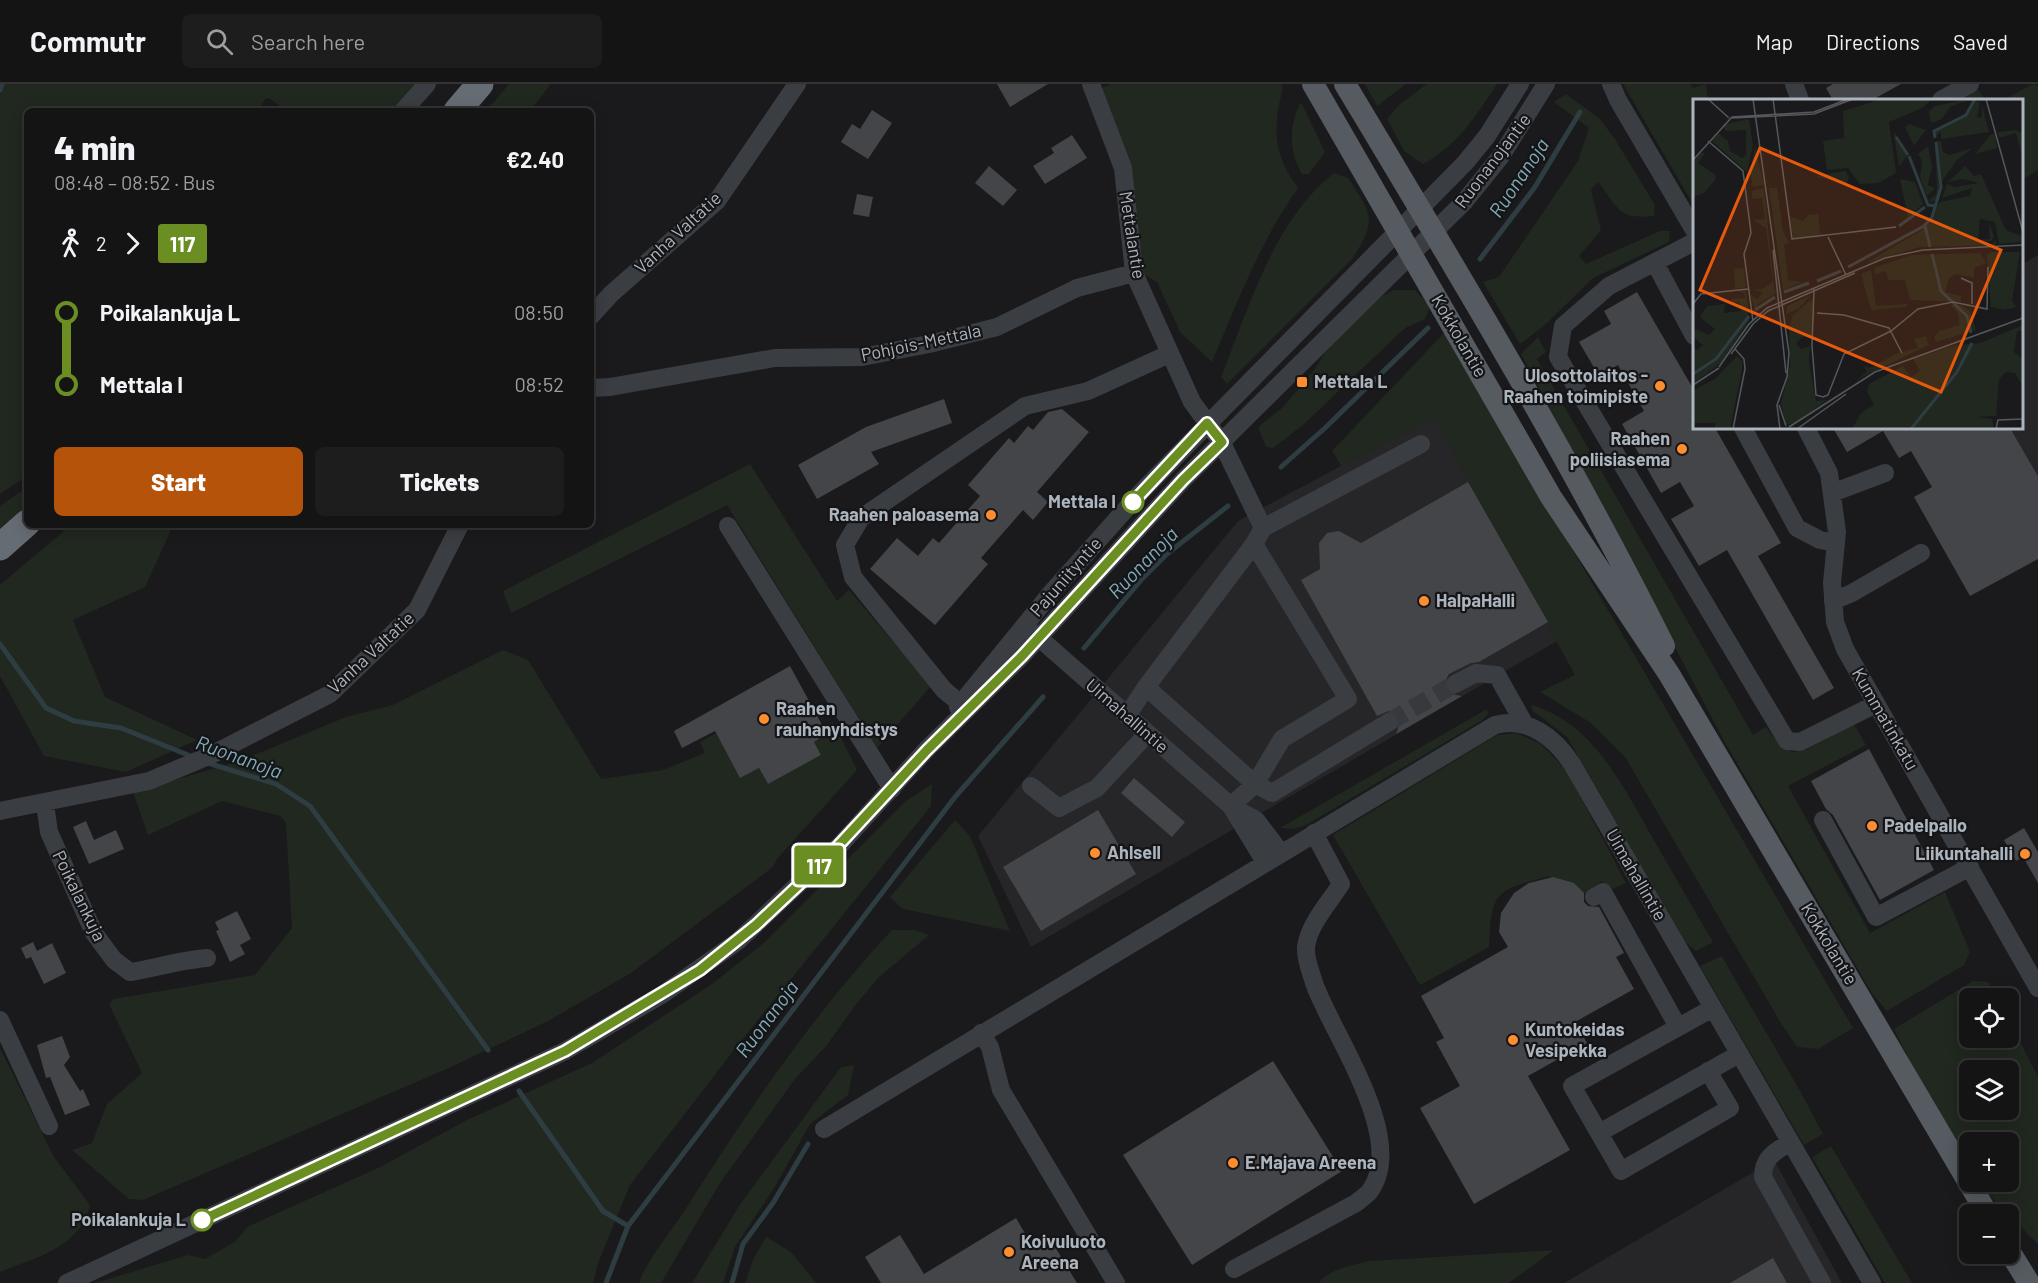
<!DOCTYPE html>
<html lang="en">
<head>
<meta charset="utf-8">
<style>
	:root { --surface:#141415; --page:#1d1d1e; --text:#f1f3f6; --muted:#9d9ea0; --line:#333334; --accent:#b45309 }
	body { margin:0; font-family:Barlow,sans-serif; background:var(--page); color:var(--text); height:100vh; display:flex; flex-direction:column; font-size:22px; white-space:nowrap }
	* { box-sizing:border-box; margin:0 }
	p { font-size:20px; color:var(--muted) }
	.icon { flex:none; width:33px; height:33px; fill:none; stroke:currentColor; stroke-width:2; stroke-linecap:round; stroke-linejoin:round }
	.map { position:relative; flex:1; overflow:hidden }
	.side { position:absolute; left:24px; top:24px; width:570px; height:420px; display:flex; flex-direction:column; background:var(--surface); border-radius:9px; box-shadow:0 3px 15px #0003,0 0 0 2px var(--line) }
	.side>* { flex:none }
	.badge { padding:0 12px; border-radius:4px; font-size:21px; line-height:39px }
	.fabs { position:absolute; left:1959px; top:904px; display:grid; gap:12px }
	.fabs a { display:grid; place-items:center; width:60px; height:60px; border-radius:9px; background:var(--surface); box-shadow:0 3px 15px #0003,0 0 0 2px var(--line); font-size:30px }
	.map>.badge { position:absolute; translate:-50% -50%; box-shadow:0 0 0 3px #fff }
	.legs { display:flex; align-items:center; gap:9px; height:66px; padding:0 30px; font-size:20px }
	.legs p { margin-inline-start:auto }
	.head { display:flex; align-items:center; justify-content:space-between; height:102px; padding:0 30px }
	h1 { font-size:33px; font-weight:800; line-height:45px }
	.button { display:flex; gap:12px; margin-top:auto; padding:12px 30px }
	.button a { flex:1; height:69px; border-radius:9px; background:var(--accent); color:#fff; font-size:24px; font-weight:800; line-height:69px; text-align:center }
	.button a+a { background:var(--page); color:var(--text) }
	ul { padding:0 30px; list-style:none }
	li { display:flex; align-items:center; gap:21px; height:72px; font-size:22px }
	li i { display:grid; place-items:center; width:9px; height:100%; margin:0 8px; background:currentColor }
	li i::after { content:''; width:15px; height:15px; margin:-8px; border:4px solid; border-radius:50%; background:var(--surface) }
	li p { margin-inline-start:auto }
	li:first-child i { background:linear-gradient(#0000 50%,currentColor 0) }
	li:last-child i { background:linear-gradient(currentColor 50%,#0000 0) }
	header { display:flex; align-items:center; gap:36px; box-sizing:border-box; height:84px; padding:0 30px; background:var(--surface); border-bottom:2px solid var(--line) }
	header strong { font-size:28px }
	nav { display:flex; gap:33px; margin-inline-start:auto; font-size:21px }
	.search { width:420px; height:54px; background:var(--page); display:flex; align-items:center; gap:15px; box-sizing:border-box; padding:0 21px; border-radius:9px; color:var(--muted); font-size:22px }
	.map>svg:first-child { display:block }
	.built { fill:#262629 }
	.green { fill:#20281f; fill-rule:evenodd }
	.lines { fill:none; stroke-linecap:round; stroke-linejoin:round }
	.stream { stroke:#2e3d42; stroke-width:5 }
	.building { fill:#444549 }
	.minor-tunnel { stroke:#37393c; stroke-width:18; stroke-dasharray:18 9; stroke-linecap:butt }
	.minor { stroke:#3a3d42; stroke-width:18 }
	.major { stroke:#565b61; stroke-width:22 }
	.highway { stroke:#666c73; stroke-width:27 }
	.line-1-casing { stroke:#fff; stroke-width:14 }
	.line-1 { stroke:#6b8e23; stroke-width:9 }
	.poi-dot { fill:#fe8d30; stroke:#151517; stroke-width:2 }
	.stop-1-dot { fill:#fff; stroke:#6b8e23; stroke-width:3 }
	.labels { text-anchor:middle; stroke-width:4.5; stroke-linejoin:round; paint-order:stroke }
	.street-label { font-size:18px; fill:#acb4bd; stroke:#151517 }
	.poi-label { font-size:18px; font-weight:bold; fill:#acb4bd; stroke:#151517; text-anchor:start }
	.stop-label { font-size:18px; font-weight:bold; fill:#acb4bd; stroke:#151517; text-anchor:end }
	.water-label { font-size:20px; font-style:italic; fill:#81abb9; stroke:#151517 }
	.inset-river { fill:none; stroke:#2e3d42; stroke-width:3 }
	.inset-road { fill:none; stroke:#54585c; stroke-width:1.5 }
	.view { fill:#e8590c; fill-opacity:0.15; stroke:#e8590c; stroke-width:3 }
	.inset-edge { fill:none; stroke:#acb4bd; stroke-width:3 }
</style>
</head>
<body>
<header>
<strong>Commutr</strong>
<div class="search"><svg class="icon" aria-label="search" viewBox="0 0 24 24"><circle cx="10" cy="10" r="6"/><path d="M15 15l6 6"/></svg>Search here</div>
<nav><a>Map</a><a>Directions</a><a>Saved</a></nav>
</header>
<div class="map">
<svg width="2038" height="1199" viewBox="0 0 2038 1199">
	<rect width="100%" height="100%" fill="#1a1a1c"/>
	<path class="built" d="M2038 171V392L2010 344H2022V180Z
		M1438 330 1564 553 1031 863 978 752 1238 437Z
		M1774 1076 1842 1199H1564Z"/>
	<path class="green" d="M0 0H418L394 27H287L269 14 265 15 257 27H27V392L0 410Z
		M509 0H551L530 27H486Z
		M1111 0H1281L1283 3C1273 45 1272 68 1298 104 1261 156 1237 219 1212 278L1180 248 1157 198 1142 189 1102 4Z
		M1365 0H1406L1377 22Z
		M1427 0H1497C1476 32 1457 62 1423 80L1404 67 1387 35 1400 20Z
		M1623 0H1690L1693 4 1706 0 1708 16H1694V79L1692 81 1694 122Z
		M2033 0 2038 2V86L2022 96V16H2003Z
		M1978 5 1985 16H1957Z
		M1566 10 1600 35 1615 55 1655 121 1654 132C1617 136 1618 123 1598 98L1591 106 1601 146 1579 172 1586 180 1660 147H1670L1669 158 1593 194 1545 241 1520 260 1483 198 1499 193 1578 77 1589 44 1554 18Z
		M1301 18 1325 68 1309 90H1302C1288 66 1289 42 1301 18Z
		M1334 89 1348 94C1373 131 1377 137 1352 175L1227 300 1221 293C1249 224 1273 137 1334 89Z
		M1393 206H1415L1430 222 1425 235 1405 244 1303 341 1273 364 1266 363 1258 343 1282 324 1315 285 1325 268 1375 216Z
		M1445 248 1853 944 1818 965 1797 963 1782 941 1625 673 1591 639 1540 608 1575 591 1434 334 1342 383 1332 367Z
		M1538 253 1546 268 1537 275 1753 651 1766 643 1775 655 1792 668 1806 666 1854 640 1866 661 1788 702 1870 849 1945 808 1970 868 1964 881 1887 927 1873 911 1723 655 1521 270Z
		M750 380 837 517 849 506 931 602 877 664 727 421 511 529 503 507Z
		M27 403V421L0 445V422Z
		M71 441H179L172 444 145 503 73 536 105 613 197 656 126 688 44 672 0 592V501Z
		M503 566 528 576 601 695 663 686 705 669 700 658 716 649 740 693 759 684 768 700 821 671 814 658 827 651 823 642 833 638 857 686 777 775 773 783 631 889 548 937 451 983 143 1116 129 1115 72 1066 92 1059 107 1020 142 989 109 920 114 915 255 891 292 844 286 740 281 732 222 717 148 751 133 708 240 677 346 633 393 621Z
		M1531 621C1594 638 1625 706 1655 758 1674 791 1693 824 1713 858L1696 867 1686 859 1567 653 1533 627Z
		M1487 625 1488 630 1481 637 1308 740 1294 745 1280 744Z
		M1517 649 1541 660 1567 687 1626 799 1610 806 1602 797 1584 810 1549 792C1495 807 1492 806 1489 863L1420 901 1333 751 1497 651Z
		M932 700 931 722 741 957 630 1101 598 1179 593 1199H95L188 1171 205 1175 236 1157 247 1143 380 1083 467 1036 592 979 712 900 765 858 906 717Z
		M955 736 970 752 1010 847 903 825 890 813Z
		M892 846H915L929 851 878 894 854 923 827 961 795 995 720 1099 661 1199H639C646 1177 670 1149 683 1129 745 1031 812 931 892 846Z
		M1722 872C1755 932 1792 989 1823 1050L1804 1061 1700 882Z
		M1973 897 1988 898 1997 915H1970V954H2008L2009 936 2038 993V1160L1989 1111 1981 1098H2008V1059H1970L1969 1079 1930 1017 1894 945ZM1970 987H2008V1026H1970Z
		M0 964 54 1073 90 1121C82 1163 34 1174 0 1188Z
		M854 981 848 1011 810 1040 776 1101 735 1163 723 1199H692L741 1119 841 983Z
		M1831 1062 1912 1199H1885L1812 1073Z
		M766 1153 791 1168 816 1199H745L753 1176Z
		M1554 1166 1509 1199H1319C1328 1185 1354 1181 1369 1177Z"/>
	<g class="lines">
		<path class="stream" d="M0 6 2 0
			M1480 175 1535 103 1580 28
			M1281 383 1325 344 1428 244
			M0 560 46 624 74 637 121 644 193 673
			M1084 564 1142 495 1167 470 1228 422
			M208 679 276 700 310 722 488 966
			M519 1007 603 1127 628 1142
			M606 1199 628 1142 955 713 1043 613
			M732 1199 743 1160 773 1119 808 1060"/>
	</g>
	<path class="building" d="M997 0H1048L1010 23Z
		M1833 0H1901L1872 16H1833L1826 4Z
		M872 26 892 39 868 75 841 58 852 40 860 45Z
		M1072 51 1087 74 1045 100 1033 82 1054 69 1051 64Z
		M989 82 1017 106 1003 122 975 99Z
		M857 110 873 113 869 133 853 130Z
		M1637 208 1695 308V344H1715L1781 459 1758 472 1834 604 1813 616 1727 466 1699 482 1671 435 1694 422 1680 398 1661 409 1622 340 1644 327 1618 281 1599 292 1579 258 1611 240 1604 227Z
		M944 315 952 339 871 368 879 380 817 415 798 381 866 343Z
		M1062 325 1089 348 1037 408 1048 418 1033 436 1023 426 981 474 988 480 935 541 870 485 897 454 918 472 933 454 939 459 980 412 968 401 1009 354 1014 359 1028 342 1033 346 1048 328Z
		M1833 344H2010L2038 392V475L1970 512 1914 413 1932 403 1911 367 1899 374 1883 347 1847 368Z
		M1468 398 1548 538 1479 578 1471 579 1449 590 1444 599 1445 606 1450 610 1462 612 1396 650 1400 638 1398 632 1389 627 1377 632 1301 496 1320 485 1319 459 1327 449 1339 447 1361 459Z
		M790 582 827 650 814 658 821 671 768 700 759 684 740 694 715 647 682 664 674 647Z
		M1869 665 1934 786 1880 816 1833 731 1826 725 1811 697Z
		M1134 694 1185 738 1172 753 1121 709Z
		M1098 726 1136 790 1041 847 1003 783Z
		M86 737 94 756 116 746 124 765 89 780 73 743Z
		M2024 744 2038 768V799L2023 773 2016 777 2004 756Z
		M1553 793 1574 799 1584 809V818L1588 822 1599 823 1624 869 1616 873 1634 905 1575 938 1587 959 1528 992 1570 1066 1474 1120 1420 1024 1460 1002 1436 958 1444 954 1421 912 1508 863 1499 848 1501 829 1514 809 1529 799Z
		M237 827 251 855 240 861 245 870 230 878 216 847 219 846 215 838Z
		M33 858 37 867 52 859 66 889 44 900 31 873 26 875 21 864Z
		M62 952 70 973 64 981 80 1007 83 1005 90 1021 65 1031 50 993 46 994 37 961Z
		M1273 977 1342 1087 1192 1181 1123 1071Z
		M1016 1134 1033 1163 1049 1153 1077 1199H881L865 1173 900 1151 924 1190Z
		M1773 1174 1787 1199H1730Z"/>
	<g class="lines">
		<path class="minor-tunnel" d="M1389 638 1455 600"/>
		<path class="minor" d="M1091 0 1123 84 1134 189 1192 318 1222 359 1263 444
			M1611 0 1618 16 1694 146
			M1794 0 1800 16
			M1941 16 1970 0
			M403 27 427 0
			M1694 158 1609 202 1563 242 1558 273 1787 657 1800 658 1876 620
			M1655 179 1694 252
			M591 232 611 210 717 117 797 0
			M591 304 610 303 775 274 862 273 929 260 997 243 1077 204 1134 189
			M1743 344 1797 444 1820 456 1836 459
			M1806 344 1829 389 1837 448 1832 499 1835 538 1845 565 2038 904
			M1832 409 1885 389
			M728 442 892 705
			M1254 460 1146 603 1255 700 1272 709 1389 638
			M1833 517 1852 509 1921 469
			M1030 546 1231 722 1256 736 1281 769
			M1455 600 1476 589 1497 591 1525 641
			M958 623 1051 509 1142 407 1465 79 1487 52 1520 0
			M967 625 944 606 853 493 845 461 861 434 1025 322 1088 307 1169 270
			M1127 632 1146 603
			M1031 702 1059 724 1097 704 1147 650
			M45 720 49 748 94 849 114 876 130 888C156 884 180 876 207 874
			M1231 722 1255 700 1282 655 1348 615 1254 460 1263 444 1421 360
			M1231 722 1265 778
			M0 727 149 697 211 671 330 610 417 526 460 441
			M1823 736 1876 833 1970 783
			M1594 813 1603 808 1678 943
			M1713 924 1572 1002 1599 1049 1739 970
			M0 936 49 1042
			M981 949 990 963 1001 1006 1116 1199
			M824 1045 1495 641C1528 632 1555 654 1572 680L1872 1199
			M1599 1049 1621 1087 1730 1024 1708 987
			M1789 1059C1774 1068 1763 1074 1763 1093L1822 1199
			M1234 1185 1356 1119C1361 1115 1367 1111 1370 1107 1408 1054 1332 950 1314 899 1311 888 1305 875 1306 863 1309 840 1329 819 1341 800L1314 749
			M67 1199 565 967 663 910 738 857 841 760 926 666 1022 572 1183 396 1464 118 1501 72 1546 0"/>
		<path class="major" d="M1313 0 1551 413 1669 590 1988 1131
			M1345 0C1456 185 1568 370 1664 562
			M2008 1165 2029 1199"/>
		<path class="highway" d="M457 27 480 0
			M0 463 27 439"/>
	</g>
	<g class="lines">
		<g class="line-1-casing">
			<path id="line-1" d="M202 1136 565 967 700 886 756 841 824 777 927 666 1022 572 1183 396 1222 358 1207 339 1133 418"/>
		</g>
		<use href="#line-1" class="line-1"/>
	</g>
	<g class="poi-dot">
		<rect x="1296" y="292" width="12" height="12" rx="3"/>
		<circle cx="1660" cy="302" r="6"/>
		<circle cx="1682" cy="365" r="6"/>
		<circle cx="991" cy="431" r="6"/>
		<circle cx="1424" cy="517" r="6"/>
		<circle cx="764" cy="635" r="6"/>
		<circle cx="1872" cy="742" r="6"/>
		<circle cx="1095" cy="769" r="6"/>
		<circle cx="2025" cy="770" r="6"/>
		<circle cx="1513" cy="956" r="6"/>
		<circle cx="1233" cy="1079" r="6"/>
		<circle cx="1009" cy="1168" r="6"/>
	</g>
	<g class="stop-1-dot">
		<circle cx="1133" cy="418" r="10"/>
		<circle cx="202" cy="1136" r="10"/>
	</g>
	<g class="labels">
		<g class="street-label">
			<text transform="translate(1493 77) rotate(-53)" y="6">Ruonanojantie</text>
			<text transform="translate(678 149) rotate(-43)" y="6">Vanha Valtatie</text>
			<text transform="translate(1132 151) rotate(81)" y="6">Mettalantie</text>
			<text transform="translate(1459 252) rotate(60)" y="6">Kokkolantie</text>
			<text transform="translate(921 259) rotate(-12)" y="6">Pohjois-Mettala</text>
			<text transform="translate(1066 493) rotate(-49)" y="6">Pajuniityntie</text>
			<text transform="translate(371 569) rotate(-43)" y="6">Vanha Valtatie</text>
			<text transform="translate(1127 632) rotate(41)" y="6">Uimahallintie</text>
			<text transform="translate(1885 635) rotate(60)" y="6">Kummatinkatu</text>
			<text transform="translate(1636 791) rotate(60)" y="6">Uimahallintie</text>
			<text transform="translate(79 812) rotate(64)" y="6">Poikalankuja</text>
			<text transform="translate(1829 860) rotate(59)" y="6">Kokkolantie</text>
		</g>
		<g class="poi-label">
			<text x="1648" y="298" text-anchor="end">Ulosottolaitos -<tspan x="1648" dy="21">Raahen toimipiste</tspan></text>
			<text x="1314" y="304">Mettala L</text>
			<text x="1670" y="361" text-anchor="end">Raahen<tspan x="1670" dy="21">poliisiasema</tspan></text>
			<text x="979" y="437" text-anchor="end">Raahen paloasema</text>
			<text x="1436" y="523">HalpaHalli</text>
			<text x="776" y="631">Raahen<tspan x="776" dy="21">rauhanyhdistys</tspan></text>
			<text x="1884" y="748">Padelpallo</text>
			<text x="1107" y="775">Ahlsell</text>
			<text x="2013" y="776" text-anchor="end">Liikuntahalli</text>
			<text x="1525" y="952">Kuntokeidas<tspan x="1525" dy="21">Vesipekka</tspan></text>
			<text x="1245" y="1085">E.Majava Areena</text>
			<text x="1021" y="1164">Koivuluoto<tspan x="1021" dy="21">Areena</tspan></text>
		</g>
		<g class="stop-label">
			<text x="1116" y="424">Mettala I</text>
			<text x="186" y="1142">Poikalankuja L</text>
		</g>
		<g class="water-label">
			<text transform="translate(1519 94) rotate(-56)" y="7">Ruonanoja</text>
			<text transform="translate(1143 479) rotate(-46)" y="7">Ruonanoja</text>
			<text transform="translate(239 673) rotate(20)" y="7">Ruonanoja</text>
			<text transform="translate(767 935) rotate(-53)" y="7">Ruonanoja</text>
		</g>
	</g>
	<g transform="translate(1693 15)">
		<rect width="330" height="330" fill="#1a1a1c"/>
		<path d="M189 0H239L229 9 196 23 203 74 185 84 167 85 155 69 134 71 130 42 151 39 150 12ZM277 0 257 8 249 20 239 24 237 20 236 12 242 7ZM283 2 287 4 284 19 289 18V6L296 33 248 40V32L242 39V30L269 18ZM56 20 60 47 54 73 19 42 25 34 35 42 37 52 49 59 53 57V31L33 32 29 26ZM216 25 233 31 221 47 212 28ZM323 31 330 35V61L323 34 306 39 305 33ZM201 33 215 55 206 68 201 36ZM302 35 304 49 282 55 297 36ZM244 42H248L250 53 256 56 280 49 264 61 249 82ZM242 43 248 81 244 101 239 102 242 105 235 102 243 96 244 89ZM62 47 71 86 60 88 57 73ZM235 47 239 67 235 86 242 89 234 97 227 78 229 62 225 55ZM7 54H12L5 64 23 76 22 81 11 94 0 98V62ZM272 67 281 77 288 75 313 131 328 137V143L306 145 302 123 287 120 285 141 297 140 296 124 301 138 298 142 291 143 298 145 303 141V146L227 148 173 164 229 131 247 103 277 97 279 89 249 99 254 85 262 88 286 84 270 80 255 83ZM153 72 156 80 152 86 123 77ZM207 80 222 83 230 105 215 118ZM71 89 82 195 65 205 63 214 58 196 64 201 70 193 59 191 69 190 80 183 73 129 60 121 72 120 69 99 59 100V92ZM76 89H84L90 132 96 144 91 145 95 181 109 183 90 191ZM125 115 128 138 101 140 96 117 110 122 115 116ZM298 153H327L319 202 324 208 312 211 298 208 294 156ZM287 154 293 164 281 169V179L263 175 256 179 252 193 268 197V203L217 201 212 181H196L192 172 182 176 181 169 218 156ZM51 169 53 188 42 190 41 170ZM178 171 183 207 214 205V208L178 211 168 175ZM53 191 56 221 30 262 0 285V248L4 251 10 246 0 238V229L16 236 22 230 7 218 14 207 32 205 31 214 48 212 46 203 39 204V200L52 199 51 194 45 192ZM118 196 105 210 93 215 94 207ZM119 200 122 214 118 238H109L103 245 108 250 117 247 116 263 123 302 134 301 99 326 93 325 88 305 97 267 96 229 100 216ZM258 206H268L277 212 283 231 243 243 241 238 246 232 266 226V216ZM330 226V232H324L321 253 330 260V288L322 274 313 273 306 280 303 317 284 318 299 320 301 329 159 330 168 314 181 306 174 292 176 285 210 267 218 278 227 272 220 260 263 246 287 244ZM233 237 236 246 163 281 174 273 171 267 177 269 205 254 225 249 221 240ZM44 257 49 262V270L37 330H22V324H0V292L23 279Z" fill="#20281f"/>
		<path class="inset-river" d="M203 38 215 56M242 39 241 32 273 16 282 0M216 57 235 106 243 107M206 127 232 108M232 127 237 148M239 155 248 192 274 217 278 234M155 168 231 127 239 118 248 88 243 43M124 182 148 172M91 193 116 184M62 211 82 198M0 275 23 260 56 217M218 330 264 273 279 244"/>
		<path class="inset-road" d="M15 0 36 19M60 0 96 254 94 278 84 306 87 330M80 0 99 140 203 128M293 0 330 133M38 19 121 15 160 0M15 42 50 72 58 134 51 155 60 222M0 61 39 18 121 13 155 0M135 138 153 176M80 151 93 274M268 179 279 184V205M121 190 119 247 123 296 130 298 135 296 151 255 198 232 225 210 260 203 294 210 295 168M0 205 8 195 55 190M124 214 151 216 196 229 209 254M38 255 60 225 75 212 162 174M26 268 56 225 74 209 192 159 230 151 330 146M0 286 26 269M86 306 93 327M96 328 182 273 330 219M40 330 52 270 51 260 42 250M104 330 153 295M303 330 305 321 330 320"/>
		<path class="view" d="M67 49 308 151 248 293 7 191Z"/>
		<rect width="330" height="330" class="inset-edge"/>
	</g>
</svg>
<div class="fabs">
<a><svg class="icon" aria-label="locate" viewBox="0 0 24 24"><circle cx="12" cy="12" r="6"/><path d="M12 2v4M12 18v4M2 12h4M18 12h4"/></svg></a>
<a><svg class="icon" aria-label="layers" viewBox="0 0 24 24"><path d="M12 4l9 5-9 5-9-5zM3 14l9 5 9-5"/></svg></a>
<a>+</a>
<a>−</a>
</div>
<b class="badge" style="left:819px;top:781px;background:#6b8e23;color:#fff">117</b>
<section class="side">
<div class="head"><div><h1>4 min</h1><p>08:48 – 08:52 · Bus</p></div><b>€2.40</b></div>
<div class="legs"><svg class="icon" aria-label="walk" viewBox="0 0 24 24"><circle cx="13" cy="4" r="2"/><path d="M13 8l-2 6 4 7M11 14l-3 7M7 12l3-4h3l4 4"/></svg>2<svg class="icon" aria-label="forward" viewBox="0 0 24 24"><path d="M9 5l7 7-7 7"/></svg><b class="badge" style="background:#6b8e23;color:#fff">117</b></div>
<ul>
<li><i style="color:#6b8e23"></i><b>Poikalankuja L</b><p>08:50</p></li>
<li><i style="color:#6b8e23"></i><b>Mettala I</b><p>08:52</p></li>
</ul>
<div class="button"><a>Start</a><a>Tickets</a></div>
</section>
</div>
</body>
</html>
